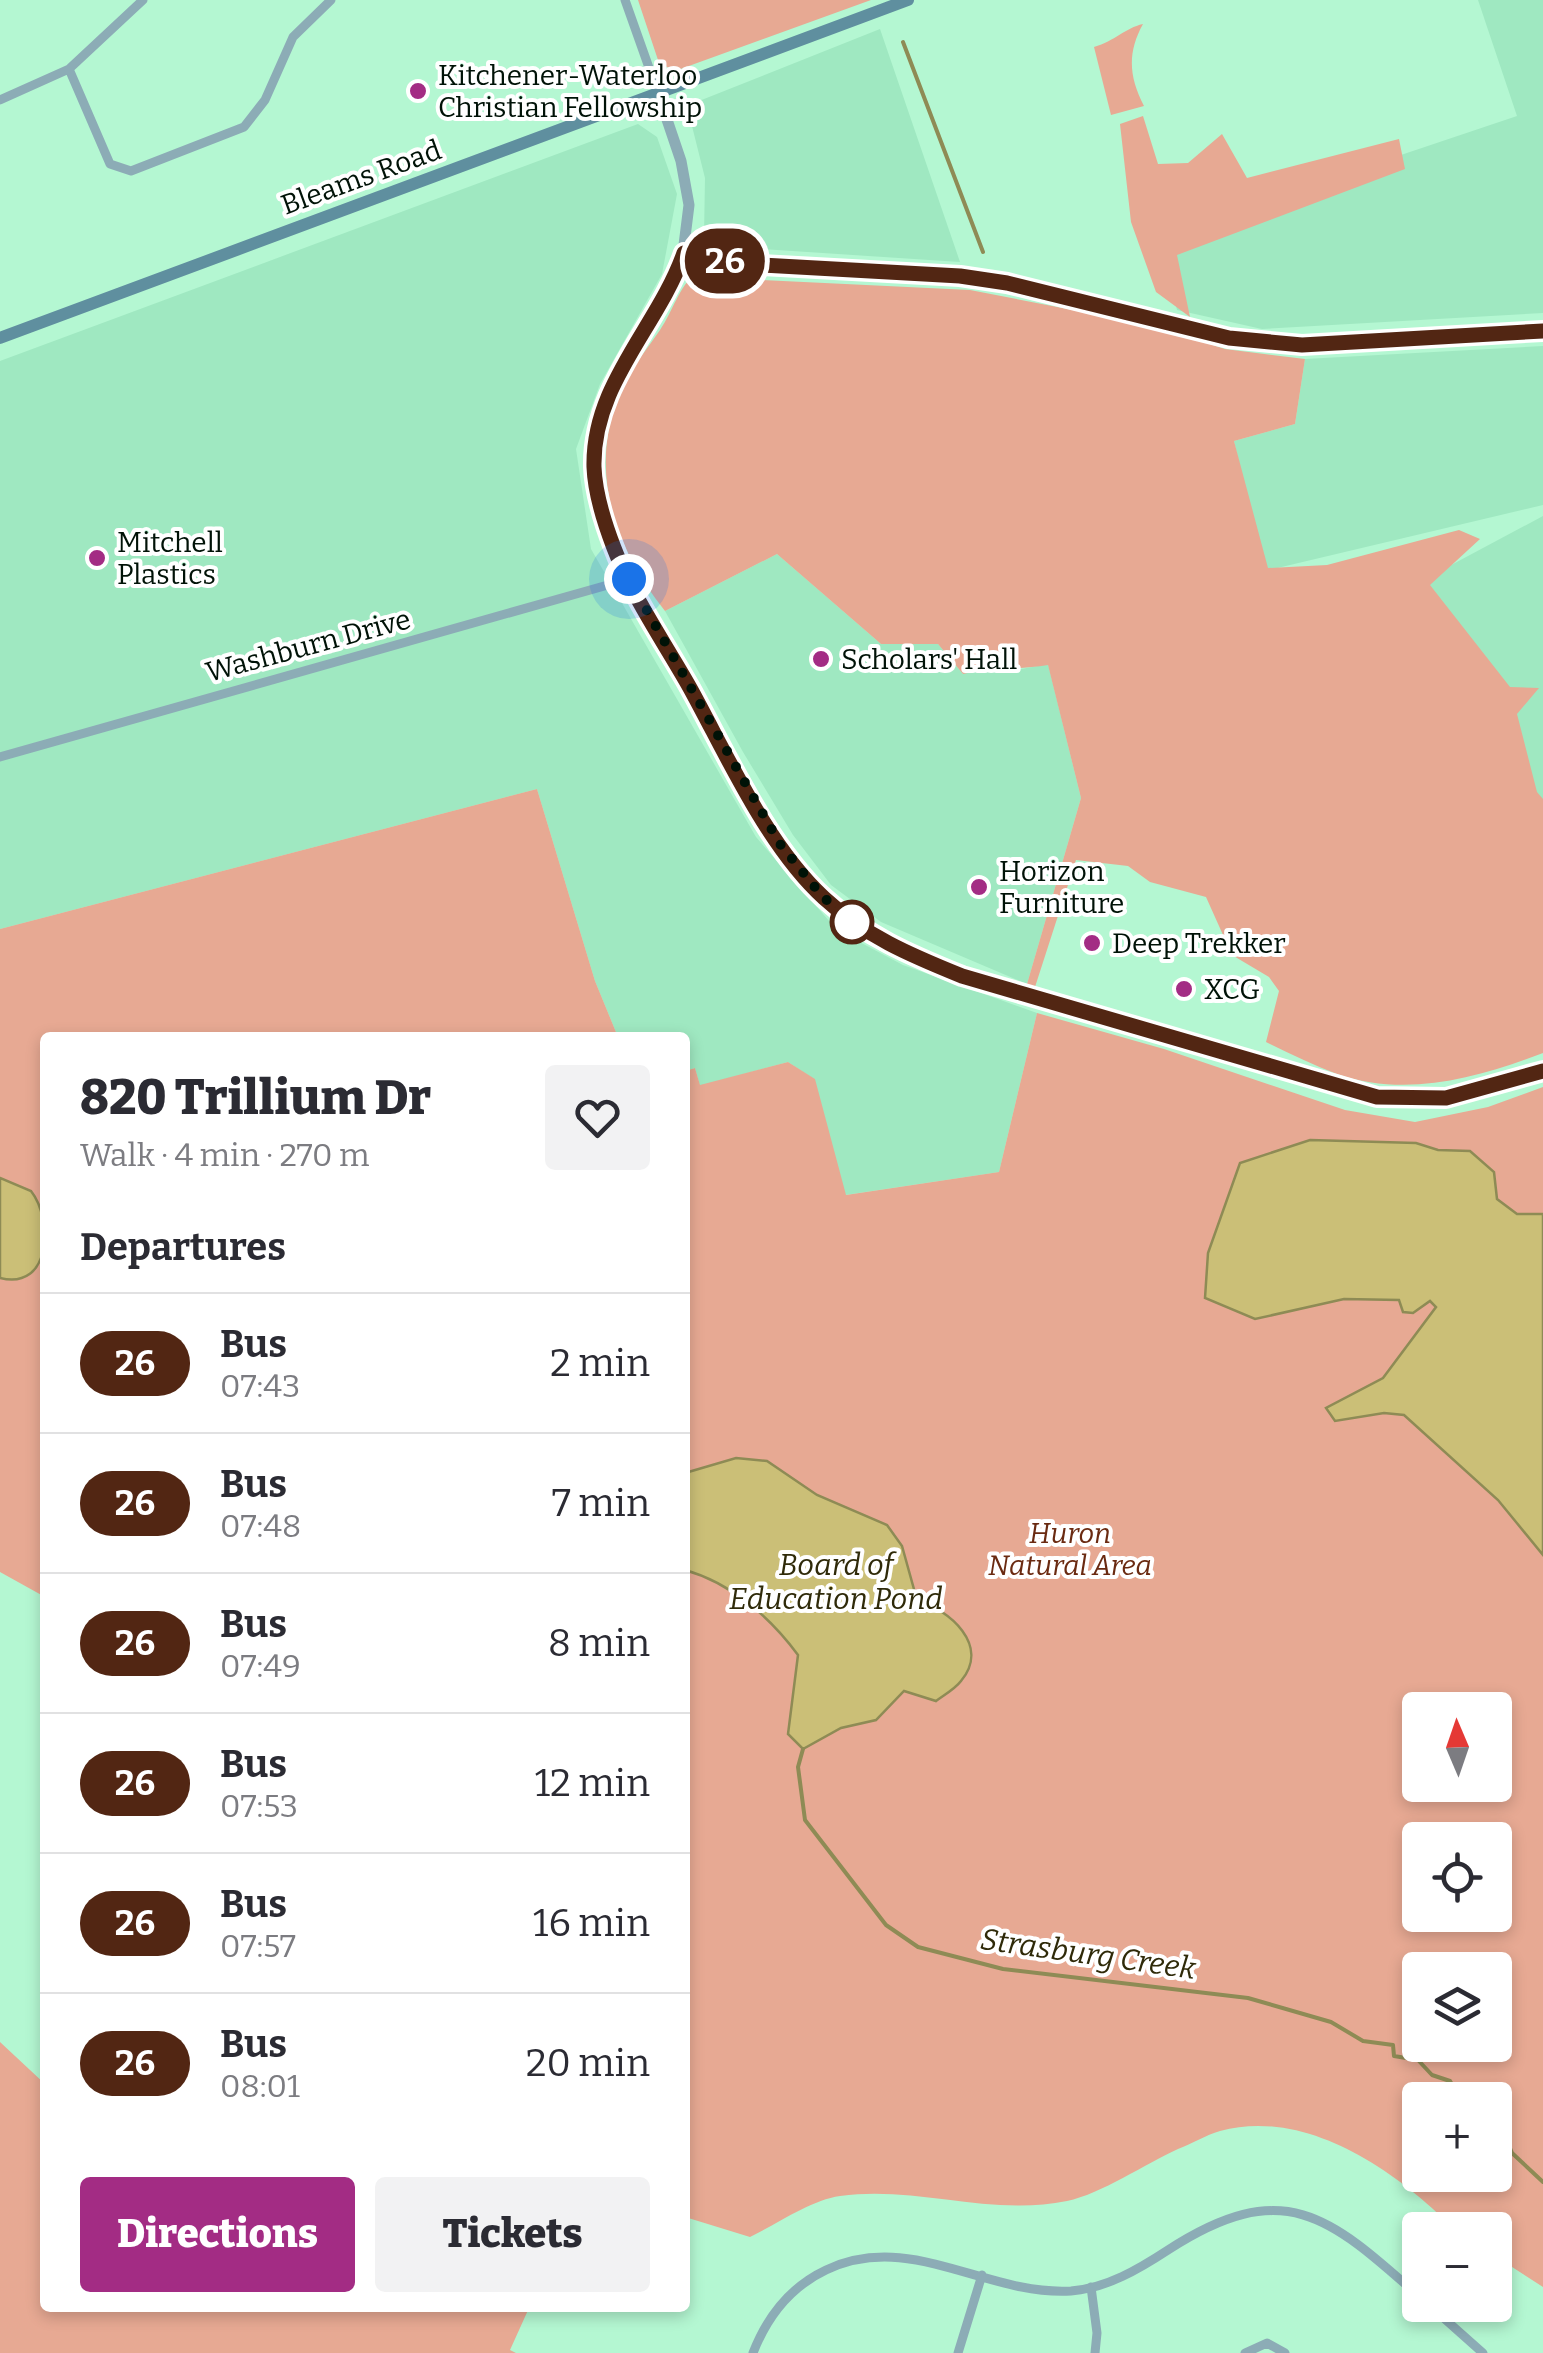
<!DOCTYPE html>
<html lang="en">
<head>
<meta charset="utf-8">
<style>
	:root { --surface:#fff; --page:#f2f2f3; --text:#2b2b33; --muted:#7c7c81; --line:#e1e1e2; --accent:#a32c84 }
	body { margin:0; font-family:Bitter,serif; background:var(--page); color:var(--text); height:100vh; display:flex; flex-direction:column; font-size:38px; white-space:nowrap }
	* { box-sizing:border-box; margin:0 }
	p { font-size:32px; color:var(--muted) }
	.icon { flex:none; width:55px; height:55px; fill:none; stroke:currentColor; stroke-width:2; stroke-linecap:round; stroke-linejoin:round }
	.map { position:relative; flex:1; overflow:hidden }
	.panel { position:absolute; left:40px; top:1032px; width:650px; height:1280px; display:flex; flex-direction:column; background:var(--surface); border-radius:10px; box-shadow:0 5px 15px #0003 }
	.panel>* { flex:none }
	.badge { padding:0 20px; border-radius:32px; font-size:35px; line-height:65px }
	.needle { width:65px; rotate:358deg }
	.fabs { position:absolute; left:1402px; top:1692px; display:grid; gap:20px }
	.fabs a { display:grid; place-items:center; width:110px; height:110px; border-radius:10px; background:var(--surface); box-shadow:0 5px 15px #0003; font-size:50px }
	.you { position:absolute; width:50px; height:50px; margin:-25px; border:8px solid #fff; border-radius:50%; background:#1a73e8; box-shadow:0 0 0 15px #1a73e833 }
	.map>.badge { position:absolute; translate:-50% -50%; box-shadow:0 0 0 5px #fff }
	h2 { padding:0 40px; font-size:38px; line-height:90px }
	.round { display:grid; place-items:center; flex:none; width:105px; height:105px; border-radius:10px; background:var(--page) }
	.headline { display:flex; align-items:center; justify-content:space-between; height:170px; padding:0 40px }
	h1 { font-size:48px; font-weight:800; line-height:75px }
	.cta { display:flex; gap:20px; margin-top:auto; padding:20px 40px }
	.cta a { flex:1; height:115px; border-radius:10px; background:var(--accent); color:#fff; font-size:40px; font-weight:800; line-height:115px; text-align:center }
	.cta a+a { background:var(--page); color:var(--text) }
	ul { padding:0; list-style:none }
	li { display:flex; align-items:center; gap:30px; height:140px; padding:0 40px; border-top:2px solid var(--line) }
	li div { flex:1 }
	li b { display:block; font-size:38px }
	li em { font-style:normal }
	li .badge { min-width:110px; font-weight:700; text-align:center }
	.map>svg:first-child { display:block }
	.built { fill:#9fe8c1 }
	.green { fill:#e7a993; fill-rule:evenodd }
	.water { fill:#cbbf77; stroke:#8e8b55; stroke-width:2.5 }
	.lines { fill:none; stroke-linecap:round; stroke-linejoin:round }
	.stream { stroke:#8e8b55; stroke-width:4 }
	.minor { stroke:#8cacb6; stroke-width:9 }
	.tertiary { stroke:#8cacb6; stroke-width:11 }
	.secondary { stroke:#5f8f9f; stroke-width:12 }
	.line-casing { stroke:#fff; stroke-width:22 }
	.line { stroke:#522613; stroke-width:15 }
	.walk { stroke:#001207; stroke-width:10; stroke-dasharray:0 18 }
	.poi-dot { fill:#a32c84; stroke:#fff; stroke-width:4 }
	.stop-dot { fill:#fff; stroke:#522613; stroke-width:5 }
	.labels { text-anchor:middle; stroke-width:8; stroke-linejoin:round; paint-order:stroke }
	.poi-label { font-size:28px; fill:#001207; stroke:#fff; text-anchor:start }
	.street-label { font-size:28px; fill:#001207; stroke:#fff }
	.park-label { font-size:28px; font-style:italic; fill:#6a2a11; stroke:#fff }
	.water-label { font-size:30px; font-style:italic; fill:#2f2a09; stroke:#fff }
</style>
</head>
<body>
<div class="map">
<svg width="1543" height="2353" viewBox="0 0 1543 2353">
	<rect width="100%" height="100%" fill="#b4f7d2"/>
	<path class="built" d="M1478 0H1543V313L1262 329 1177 310 1160 236 1517 116Z
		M880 29 960 262 715 246 704 236 705 178 689 114 699 101Z
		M638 124 657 137 677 194 662 274 600 384 576 449 591 549 756 837 837 930 903 965 1037 1013 999 1172 845 1195 814 1079 788 1062 700 1086 695 1068 685 1071V1038L618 1037 595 981 537 789 0 929V361Z
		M1543 346V505L1265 571 1234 441 1295 424 1305 359Z
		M1543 516V811L1425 579Z
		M777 554 881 644H938L963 674 992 667 1005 672 1048 664 1081 798 1027 984 881 922 831 885 793 835 743 752 665 611Z"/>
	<path class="green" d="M638 0H871L675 71 659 63Z
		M1143 24C1127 53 1129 77 1144 106L1111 115 1094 47C1115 41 1125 28 1143 24Z
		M1143 116 1158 164 1188 163 1222 134 1247 178 1399 139 1405 169 1177 255 1190 317 1156 292 1131 222 1120 124Z
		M697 272 761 280 970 290 1155 326 1225 349 1305 359 1295 424 1234 441 1268 568 1327 565 1459 530 1480 539 1430 585 1510 687 1539 688 1517 714 1537 792 1543 799V1053C1478 1078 1406 1098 1337 1074 1313 1065 1289 1053 1266 1042L1279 991 1269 977 1232 955 1206 897 1150 882 1128 866 1076 860 1035 987 1027 984 1081 798 1048 665C1018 670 992 667 963 674L938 644H881L777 554 665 611C614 547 586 468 622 388 632 367 647 349 660 330 673 311 679 286 697 272Z
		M537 789 595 981 618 1037 45 1038V1224V1218L0 1182V929Z
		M1037 1013 1164 1049 1345 1110 1415 1122 1488 1107 1543 1087V2287L1495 2256V2230H1455C1398 2172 1306 2107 1220 2131 1206 2135 1191 2144 1178 2149 1145 2164 1101 2194 1067 2201 991 2217 916 2185 840 2196 811 2200 777 2224 750 2237L685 2217V1071L695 1068 700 1085 788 1062 815 1079 846 1195 999 1172ZM1420 1710H1495V1785H1420ZM1420 1840H1495V1915H1420ZM1420 1970H1495V2045H1420ZM1420 2100H1495V2175H1420Z
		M45 1240V1597L0 1572V1278L9 1280 44 1248Z
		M0 2042 45 2084V2308H529L510 2350 516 2353H0Z"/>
	<path class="water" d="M1310 1140 1416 1143 1438 1150 1470 1151 1494 1172 1497 1199 1517 1214H1543V1555L1498 1500 1404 1415 1384 1413 1335 1421 1326 1408 1383 1378 1436 1307 1430 1301 1413 1313 1403 1312 1399 1300 1344 1299 1255 1319 1205 1298 1208 1253 1240 1163Z
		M0 1178 31 1191C53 1219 52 1291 0 1278Z
		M736 1458 767 1461 817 1495 887 1525 902 1546 917 1600C949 1610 991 1645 961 1681 955 1689 944 1695 936 1701L904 1691 876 1720 841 1728 803 1749 788 1734 798 1655C770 1617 731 1583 685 1570V1473Z"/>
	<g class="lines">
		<path class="stream" d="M903 42 983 252
			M803 1749 798 1767 805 1820 886 1925 918 1947 1003 1969 1248 1998 1331 2022 1363 2041 1393 2045 1394 2056 1418 2060 1432 2075 1450 2081 1461 2100
			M1495 2128 1504 2134 1512 2153 1543 2182"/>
		<path class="minor" d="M625 0 658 93
			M69 69 110 164 131 171 244 127 265 100 293 37 331 0
			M0 100 69 69 143 0
			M683 253C776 272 871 265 964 277 1055 288 1141 324 1231 338 1333 353 1441 337 1543 331
			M0 757 629 579
			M1091 2287 1097 2333 1095 2353
			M1429 2305 1483 2353
			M753 2353C767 2317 790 2287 826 2270 910 2230 986 2296 1071 2291 1107 2288 1139 2269 1168 2250 1284 2175 1329 2216 1420 2297
			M958 2353 982 2275
			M1245 2353 1267 2343 1285 2353"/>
		<path class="tertiary" d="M658 93 681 161 689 205 683 253 671 292 608 390 594 466 600 508 629 579 780 845 821 896 860 929 896 950 961 976 1348 1091C1417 1106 1478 1096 1543 1071"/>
		<path class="secondary" d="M0 338 908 0"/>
	</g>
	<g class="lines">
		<g class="line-casing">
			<path id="line" d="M1543 331 1302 345 1229 338 1007 283 960 276 742 264 684 253C658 327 592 384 594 467 595 494 604 522 614 548 632 596 664 642 690 688 727 755 767 846 824 898 865 936 910 955 962 976L1377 1097 1446 1098 1543 1071"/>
		</g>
		<use href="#line" class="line"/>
		<path class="walk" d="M629 579 780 844 822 896 860 929 852 922"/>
	</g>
	<g class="poi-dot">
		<circle cx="418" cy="91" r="10"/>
		<circle cx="97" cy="558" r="10"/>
		<circle cx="821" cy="659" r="10"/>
		<circle cx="979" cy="887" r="10"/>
		<circle cx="1092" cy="943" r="10"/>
		<circle cx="1184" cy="989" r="10"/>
	</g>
	<circle class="stop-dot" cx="852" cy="922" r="20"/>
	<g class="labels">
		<g class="poi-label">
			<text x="438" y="85">Kitchener-Waterloo<tspan x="438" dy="32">Christian Fellowship</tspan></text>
			<text x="117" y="552">Mitchell<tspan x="117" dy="32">Plastics</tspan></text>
			<text x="841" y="669">Scholars' Hall</text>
			<text x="999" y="881">Horizon<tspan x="999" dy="32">Furniture</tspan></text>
			<text x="1112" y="953">Deep Trekker</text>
			<text x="1204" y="999">XCG</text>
		</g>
		<g class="street-label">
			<text transform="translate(361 177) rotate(-20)" y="10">Bleams Road</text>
			<text transform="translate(308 645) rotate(-15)" y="10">Washburn Drive</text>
		</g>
		<g class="park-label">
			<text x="1070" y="1543">Huron<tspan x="1070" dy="32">Natural Area</tspan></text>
		</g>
		<g class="water-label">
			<text x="836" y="1575">Board of<tspan x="836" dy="34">Education Pond</tspan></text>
			<text transform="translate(1088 1954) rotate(8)" y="10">Strasburg Creek</text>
		</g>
	</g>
</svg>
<div class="fabs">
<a><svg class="needle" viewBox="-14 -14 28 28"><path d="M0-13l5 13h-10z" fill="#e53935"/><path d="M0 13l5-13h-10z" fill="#7c7c81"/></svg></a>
<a><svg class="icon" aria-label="locate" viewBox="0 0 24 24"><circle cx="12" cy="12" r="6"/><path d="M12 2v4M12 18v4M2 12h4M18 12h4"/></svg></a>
<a><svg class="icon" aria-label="layers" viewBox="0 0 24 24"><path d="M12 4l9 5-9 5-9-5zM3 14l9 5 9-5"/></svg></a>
<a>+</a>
<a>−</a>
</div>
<div class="you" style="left:629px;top:579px"></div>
<b class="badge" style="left:725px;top:261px;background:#522613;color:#fff">26</b>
<section class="panel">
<div class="headline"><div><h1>820 Trillium Dr</h1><p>Walk · 4 min · 270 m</p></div><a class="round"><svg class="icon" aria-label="heart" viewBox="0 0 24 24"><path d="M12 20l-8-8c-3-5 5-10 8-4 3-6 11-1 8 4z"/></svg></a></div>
<h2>Departures</h2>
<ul>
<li><span class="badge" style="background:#522613;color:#fff">26</span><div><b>Bus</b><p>07:43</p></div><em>2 min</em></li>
<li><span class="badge" style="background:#522613;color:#fff">26</span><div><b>Bus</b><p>07:48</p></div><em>7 min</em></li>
<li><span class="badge" style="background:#522613;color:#fff">26</span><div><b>Bus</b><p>07:49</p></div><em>8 min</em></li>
<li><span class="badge" style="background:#522613;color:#fff">26</span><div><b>Bus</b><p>07:53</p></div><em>12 min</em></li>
<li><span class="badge" style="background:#522613;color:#fff">26</span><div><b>Bus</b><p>07:57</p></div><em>16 min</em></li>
<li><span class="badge" style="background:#522613;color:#fff">26</span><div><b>Bus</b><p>08:01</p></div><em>20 min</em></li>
</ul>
<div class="cta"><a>Directions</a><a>Tickets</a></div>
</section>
</div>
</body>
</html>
